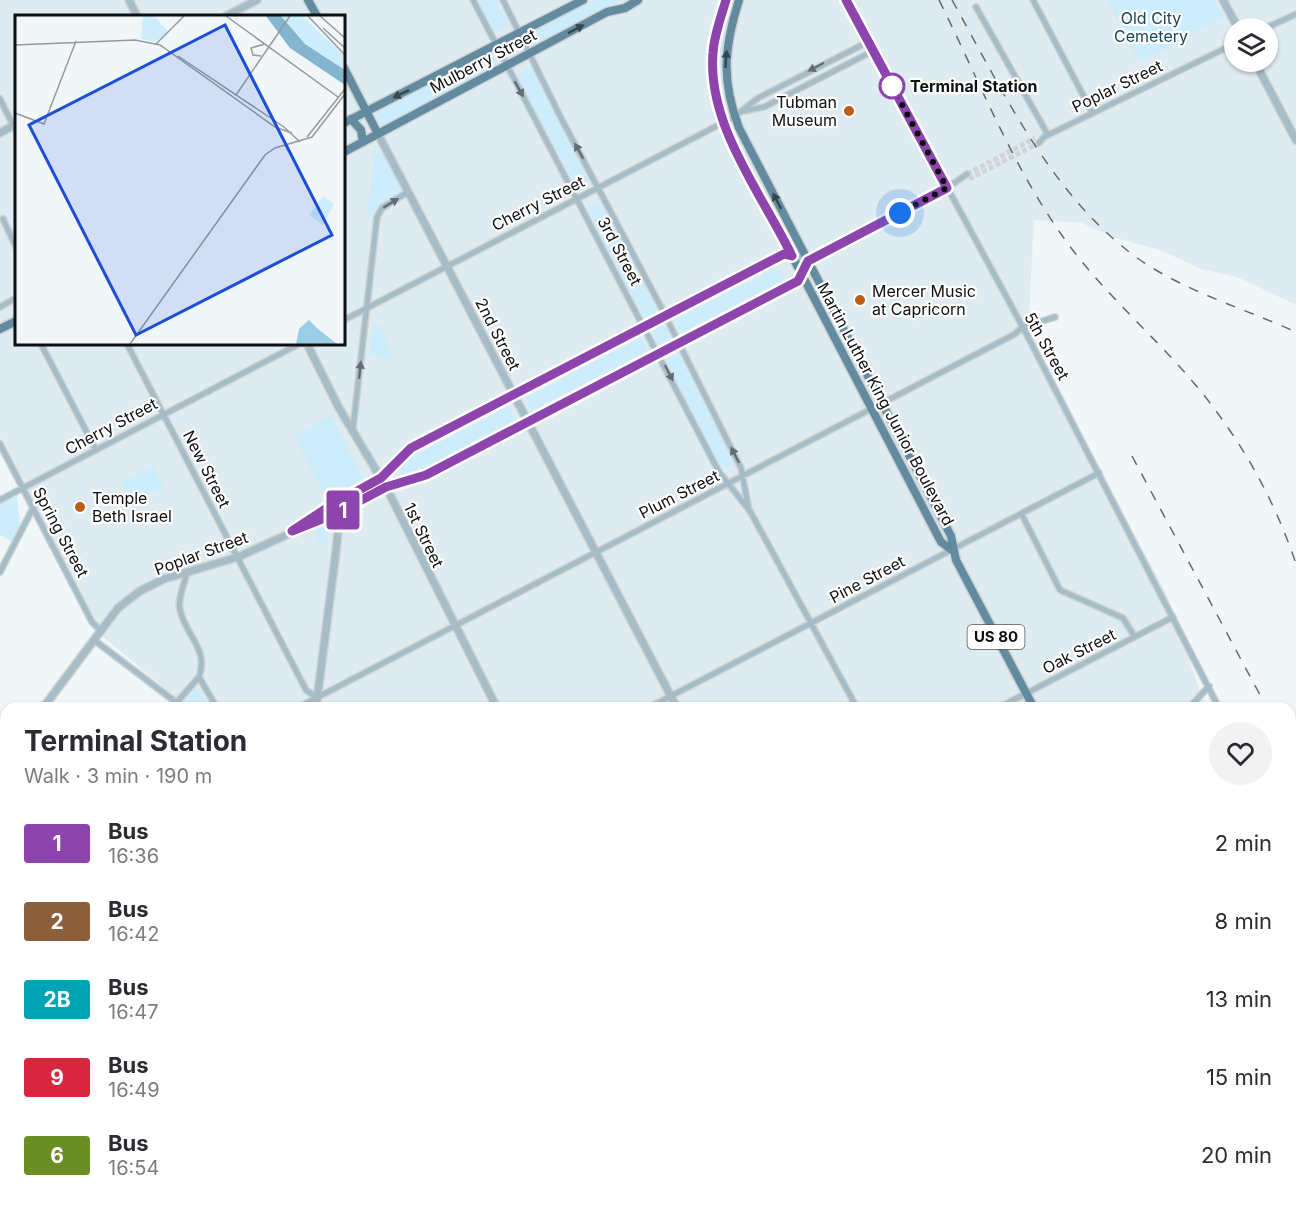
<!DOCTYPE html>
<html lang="en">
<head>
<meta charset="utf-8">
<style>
	:root { --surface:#fff; --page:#f2f2f3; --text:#2b2b33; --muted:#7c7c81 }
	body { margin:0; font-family:Inter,sans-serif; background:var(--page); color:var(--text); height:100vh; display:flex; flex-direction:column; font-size:22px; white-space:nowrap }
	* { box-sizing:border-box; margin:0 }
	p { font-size:20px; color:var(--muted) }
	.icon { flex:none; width:33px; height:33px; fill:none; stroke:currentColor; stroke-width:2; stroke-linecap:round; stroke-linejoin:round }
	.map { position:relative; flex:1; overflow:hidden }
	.panel { position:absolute; left:0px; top:702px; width:1296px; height:506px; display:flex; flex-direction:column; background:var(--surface); border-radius:18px 18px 0 0; box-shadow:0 2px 4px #0004 }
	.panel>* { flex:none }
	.badge { padding:0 12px; border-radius:4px; font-size:21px; line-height:39px }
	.fabs { position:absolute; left:1224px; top:18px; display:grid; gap:12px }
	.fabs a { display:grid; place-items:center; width:54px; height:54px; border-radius:50%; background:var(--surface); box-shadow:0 2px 4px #0004; font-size:30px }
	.you { position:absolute; width:30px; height:30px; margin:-15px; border:4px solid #fff; border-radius:50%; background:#1a73e8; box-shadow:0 0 0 9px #1a73e833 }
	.map>.badge { position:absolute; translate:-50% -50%; box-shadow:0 0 0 3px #fff }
	.round { display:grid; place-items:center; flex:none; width:63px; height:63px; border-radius:32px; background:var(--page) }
	.summary { display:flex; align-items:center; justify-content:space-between; height:102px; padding:0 24px }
	h1 { font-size:28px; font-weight:700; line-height:45px }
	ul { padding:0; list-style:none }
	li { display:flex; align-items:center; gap:18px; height:78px; padding:0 24px }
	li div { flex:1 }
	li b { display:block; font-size:22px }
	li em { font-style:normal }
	li .badge { min-width:66px; font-weight:700; text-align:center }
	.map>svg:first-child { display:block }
	.built { fill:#deebf1; fill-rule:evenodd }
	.green { fill:#cdedfd }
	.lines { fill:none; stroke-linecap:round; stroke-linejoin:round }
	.minor-tunnel { stroke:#cfd4d6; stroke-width:5; stroke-dasharray:5 2.5; stroke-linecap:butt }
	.minor-casing { stroke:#cdd2d4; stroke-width:8 }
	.tertiary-casing { stroke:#cdd2d4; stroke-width:10 }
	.primary-casing { stroke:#cdd2d4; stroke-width:11 }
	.minor { stroke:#a6bcc7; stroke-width:5 }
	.tertiary { stroke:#a6bcc7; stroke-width:7 }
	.primary { stroke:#628b9f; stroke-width:8 }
	.rail { stroke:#676a6c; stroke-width:1.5; stroke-dasharray:10 10; stroke-linecap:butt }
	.oneway { fill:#334750 }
	.oneway2 { fill:#616e75 }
	.line-casing { stroke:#fff; stroke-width:14 }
	.line { stroke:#8e44ad; stroke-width:9 }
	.walk { stroke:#0d0f10; stroke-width:6; stroke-dasharray:0 10.8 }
	.stop-dot { fill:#fff; stroke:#8e44ad; stroke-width:3 }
	.poi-dot { fill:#bd5d1a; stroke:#fff; stroke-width:2 }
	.labels { text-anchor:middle; stroke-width:4.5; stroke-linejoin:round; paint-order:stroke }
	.shield { fill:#fff; stroke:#565758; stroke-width:1.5 }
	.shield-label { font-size:15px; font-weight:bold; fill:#0d0f10 }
	.park-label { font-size:16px; fill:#1a4557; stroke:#fff }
	.street-label { font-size:16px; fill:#0d0f10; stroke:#fff }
	.stop-label { font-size:16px; font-weight:bold; fill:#0d0f10; stroke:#fff; text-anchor:start }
	.poi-label { font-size:16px; fill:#0d0f10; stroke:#fff; text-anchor:start }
	.inset-road { fill:none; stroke:#969a9c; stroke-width:1.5 }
	.view { fill:#1d4ed8; fill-opacity:0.15; stroke:#1d4ed8; stroke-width:3 }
	.inset-edge { fill:none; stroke:#0d0f10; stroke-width:3 }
</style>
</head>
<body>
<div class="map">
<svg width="1296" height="1207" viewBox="0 0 1296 1207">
	<rect width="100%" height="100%" fill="#f1f7f9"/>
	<path class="built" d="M0 0H1296V305L1237 277 1201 269 1160 250 1115 238 1082 223 1034 220 1028 337 1166 593 1206 708H175L173 695 102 636 0 437ZM16 16H344V344H16ZM1234 28H1268V62H1234Z
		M1290 859 1296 869V952L1290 956Z
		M1296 962V1207H1284L1281 1202H1290V965Z
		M642 1202H1151L1141 1207H643Z"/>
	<path class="green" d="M478 0H496L509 25 495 33Z
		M593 0H622L531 45 527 35Z
		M729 0H736L723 50 725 102 717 48Z
		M1108 0H1214L1225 17 1140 63Z
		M492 53 497 65 381 126 376 113Z
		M531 66 590 181 577 189 516 75Z
		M377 149 384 156 402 192 376 208 366 221 374 159 372 152Z
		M599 202 613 224 659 313 645 320 598 232 588 208Z
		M778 267 785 277 781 281 742 302 744 306 738 309 736 305 691 328 693 332 682 335 674 320 675 315 683 312 685 315 729 292 727 287 733 285 735 289Z
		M373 325H380L395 360 369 355Z
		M652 335a9 9 0 1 1 18 0a9 9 0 1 1-18 0Z
		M637 335 641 337 649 352 640 360 637 356 594 379 595 383 590 386 588 382 539 407 541 411 532 414 524 394 530 391 533 394 581 369 579 364 585 362 587 366 631 343 630 339Z
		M680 353 734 459 729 467H724L718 462 665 360Z
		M506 403 516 419 515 425 511 427 508 423 425 467 422 473 406 477 399 470V464L413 452 415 455 495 414 497 408Z
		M331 415 364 480 327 500 294 435Z
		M153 465 164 487 132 503 121 482Z
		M17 496 20 523 14 543 0 535V504Z
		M325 523 330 525 326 548 316 540 315 529Z
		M193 688 200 689 210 708H177Z"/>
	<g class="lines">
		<path class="minor-tunnel" d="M967 174 1035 138
			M969 179 1039 143"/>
		<g class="minor-casing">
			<path id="minor" d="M473 0 719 472 750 511 857 708
				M503 0 562 120 661 307 741 468 749 510
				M846 0 1027 335 1219 708
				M1033 0 1092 112
				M976 7 1048 135
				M1266 28 1296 14
				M0 99 16 131
				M744 111 764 107 873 51
				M1039 143 1044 137 1234 44
				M3 219 16 247
				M808 261 947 188 967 174
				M0 307 16 298
				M344 320 734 117 758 98 868 42
				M41 344 95 448
				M127 344 306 690 317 698
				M353 428 377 217 382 208 408 192
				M0 444 92 622 101 631
				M0 500 299 344
				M1022 515 1060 590 1123 618 1135 637
				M0 572 33 508
				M187 572C185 583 177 599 180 610 186 636 209 649 199 677L217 708
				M94 640 177 703
				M172 708 199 677
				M297 708 1015 334 1021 328 1055 317
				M648 708 1099 473
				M998 708 1173 617
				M1189 708 1209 686
				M1290 876 1296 887
				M0 914 6 920
				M1290 963 1295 960
				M0 988 6 983
				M1290 1121 1296 1118
				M300 1202V1207
				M376 1202 377 1207
				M469 1202V1207
				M535 1202V1207
				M560 1202V1207
				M610 1202V1207
				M266 1207 268 1202
				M903 1207 908 1202
				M1131 1207 1141 1202"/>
		</g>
		<g class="tertiary-casing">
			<path id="tertiary" d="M129 0 137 16
				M1223 0 1238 28
				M226 16 257 0
				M1255 62 1296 140
				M0 133 16 124
				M378 134 677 708
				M307 344 339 408 386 487 497 708
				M43 708 118 608 140 591 164 579 238 557 337 512 386 487 426 475 798 281 808 261 784 254 454 426 411 448 381 479 330 506 293 530
				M316 708 336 551 339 522 336 508
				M0 765 6 758
				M52 1202 53 1207
				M964 1202 966 1207
				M712 1207 713 1202
				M721 1207 726 1202"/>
		</g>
		<g class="primary-casing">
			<path id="primary" d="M308 0 317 16
				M726 0C713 43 708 80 723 123L941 542 952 550
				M739 0C724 48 721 80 739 128L951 536 956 560 1034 708
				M344 68 378 134
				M351 119 361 130 363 142
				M344 123 583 0
				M344 152 607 12 625 8 638 0
				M0 329 16 321
				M0 1086 6 1093
				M0 1174 6 1170
				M1290 1188 1296 1200"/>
		</g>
		<use href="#minor" class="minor"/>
		<use href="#tertiary" class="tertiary"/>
		<use href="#primary" class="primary"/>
		<path class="rail" d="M939 0C978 78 1011 163 1061 234 1094 282 1139 322 1179 366 1231 423 1272 491 1296 564
			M952 0C1004 93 1053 200 1143 262 1190 293 1245 309 1296 332
			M1132 456 1267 708
			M1290 752 1296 763"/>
	</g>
	<defs><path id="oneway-solid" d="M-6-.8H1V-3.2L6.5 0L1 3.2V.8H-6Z" transform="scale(1.5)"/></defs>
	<g class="oneway">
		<use href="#oneway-solid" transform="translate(576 29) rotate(-27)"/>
		<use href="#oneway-solid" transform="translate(726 59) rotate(-86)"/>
		<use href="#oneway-solid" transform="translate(401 94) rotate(154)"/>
		<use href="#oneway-solid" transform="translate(777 201) rotate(-117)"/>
	</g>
	<g class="oneway2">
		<use href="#oneway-solid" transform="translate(816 67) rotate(152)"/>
		<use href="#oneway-solid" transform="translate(519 89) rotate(61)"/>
		<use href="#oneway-solid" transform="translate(579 151) rotate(-119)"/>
		<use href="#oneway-solid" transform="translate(391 203) rotate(-31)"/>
		<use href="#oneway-solid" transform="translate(360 370) rotate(-84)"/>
		<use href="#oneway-solid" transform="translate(669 373) rotate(63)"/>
		<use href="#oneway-solid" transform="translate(735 455) rotate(-117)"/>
	</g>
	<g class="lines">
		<g class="line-casing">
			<path id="line" d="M726 0C721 17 714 35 713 53 707 125 762 194 792 256L784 254 411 448 381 478 330 506 292 531 337 513 386 487 426 475 798 281 808 261 947 188 846 0"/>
		</g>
		<use href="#line" class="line"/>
		<path class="walk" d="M892 86 947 188 900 213"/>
	</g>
	<circle class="stop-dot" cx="892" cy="86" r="12"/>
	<g class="poi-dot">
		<circle cx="849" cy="111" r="6"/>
		<circle cx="860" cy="300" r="6"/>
		<circle cx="80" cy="507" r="6"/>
	</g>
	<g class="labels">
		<rect class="shield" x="967.5" y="625" width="57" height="24" rx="4.5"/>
		<g class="shield-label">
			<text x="996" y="642">US 80</text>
		</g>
		<g class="park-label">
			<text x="1151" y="24">Old City<tspan x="1151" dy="18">Cemetery</tspan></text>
		</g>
		<g class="street-label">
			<text transform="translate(483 61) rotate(-28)" y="6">Mulberry Street</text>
			<text transform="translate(1117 86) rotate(-26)" y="6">Poplar Street</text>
			<text transform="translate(538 203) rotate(-27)" y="6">Cherry Street</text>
			<text transform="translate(620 251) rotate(62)" y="6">3rd Street</text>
			<text transform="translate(498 334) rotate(63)" y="6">2nd Street</text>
			<text transform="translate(1047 346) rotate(61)" y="6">5th Street</text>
			<text transform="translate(886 404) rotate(62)" y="6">Martin Luther King Junior Boulevard</text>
			<text transform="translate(111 426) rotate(-28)" y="6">Cherry Street</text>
			<text transform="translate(207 469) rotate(63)" y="6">New Street</text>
			<text transform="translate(679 494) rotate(-27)" y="6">Plum Street</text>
			<text transform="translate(61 532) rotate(62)" y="6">Spring Street</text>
			<text transform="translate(424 535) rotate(64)" y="6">1st Street</text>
			<text transform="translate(201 553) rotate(-20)" y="6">Poplar Street</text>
			<text transform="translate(867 579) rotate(-28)" y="6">Pine Street</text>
			<text transform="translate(1079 651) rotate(-27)" y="6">Oak Street</text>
		</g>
		<g class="stop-label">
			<text x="910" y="92">Terminal Station</text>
		</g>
		<g class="poi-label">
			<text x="837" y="108" text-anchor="end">Tubman<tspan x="837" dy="18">Museum</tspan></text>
			<text x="872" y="297">Mercer Music<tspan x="872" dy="18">at Capricorn</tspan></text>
			<text x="92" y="504">Temple<tspan x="92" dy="18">Beth Israel</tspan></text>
		</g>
	</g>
	<g transform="translate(15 15)">
		<rect width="330" height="330" fill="#f1f7f9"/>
		<path d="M128 1H139L154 17 140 27 126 24ZM266 1H287L330 41V55L290 29ZM308 181 319 189 308 210 294 200Z" fill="#cdedfd"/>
		<path d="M294 305 303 314 322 329H281L284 314Z" fill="#9acde6"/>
		<path d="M251 1H266L290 29 330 55V70L275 33Z" fill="#83b5ce"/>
		<path class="inset-road" d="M211 1 323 82M293 1 330 40M305 1 330 23M308 13 330 33M141 29 169 1M0 30 120 25 145 30 260 112 277 118M163 41 269 112 285 127M246 41 238 40 236 33 250 29M221 80 275 1M0 98 29 109 61 26M292 122 330 74M115 329 250 140 260 133 297 122 330 79"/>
		<path class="view" d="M210 10 317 220 121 320 14 110Z"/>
		<rect width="330" height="330" class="inset-edge"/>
	</g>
</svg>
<div class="fabs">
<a><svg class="icon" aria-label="layers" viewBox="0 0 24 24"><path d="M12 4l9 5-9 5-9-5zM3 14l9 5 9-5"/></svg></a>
</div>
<div class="you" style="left:900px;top:213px"></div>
<b class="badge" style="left:343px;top:510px;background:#8e44ad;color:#fff">1</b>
<section class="panel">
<div class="summary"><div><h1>Terminal Station</h1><p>Walk · 3 min · 190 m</p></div><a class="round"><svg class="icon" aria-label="heart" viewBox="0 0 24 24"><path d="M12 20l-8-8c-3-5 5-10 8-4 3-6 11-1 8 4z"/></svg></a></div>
<ul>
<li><span class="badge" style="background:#8e44ad;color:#fff">1</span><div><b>Bus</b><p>16:36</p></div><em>2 min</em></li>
<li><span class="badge" style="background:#8b5e3c;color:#fff">2</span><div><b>Bus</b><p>16:42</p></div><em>8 min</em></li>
<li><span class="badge" style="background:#00a3b4;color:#fff">2B</span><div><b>Bus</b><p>16:47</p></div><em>13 min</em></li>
<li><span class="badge" style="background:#d7263d;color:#fff">9</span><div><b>Bus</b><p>16:49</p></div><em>15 min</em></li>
<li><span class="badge" style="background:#6b8e23;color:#fff">6</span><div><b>Bus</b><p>16:54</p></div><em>20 min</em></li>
</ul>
</section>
</div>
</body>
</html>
